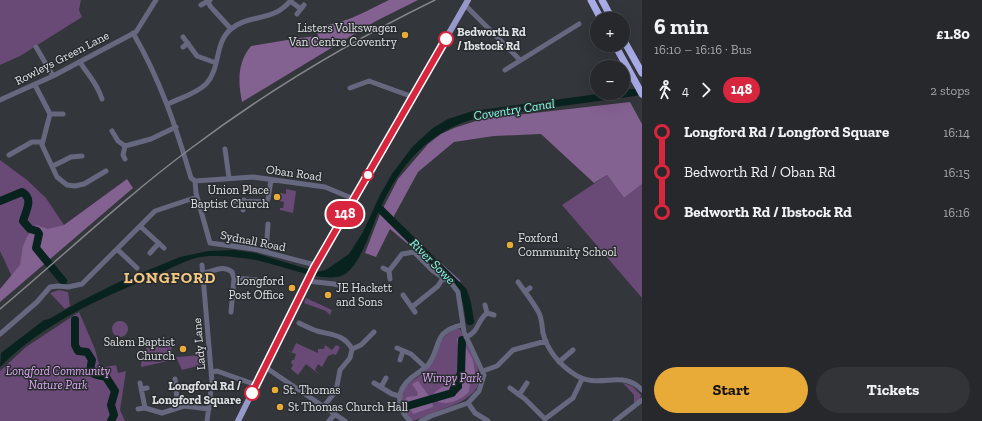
<!DOCTYPE html>
<html lang="en">
<head>
<meta charset="utf-8">
<style>
	:root { --surface:#26282c; --page:#323438; --text:#f1f3f6; --muted:#a4a6a9; --line:#424448; --accent:#e9ab38 }
	body { margin:0; font-family:"Zilla Slab",serif; background:var(--page); color:var(--text); height:100vh; display:flex; flex-direction:column; font-size:15px; white-space:nowrap }
	* { box-sizing:border-box; margin:0 }
	p { font-size:13px; color:var(--muted) }
	.icon { flex:none; width:22px; height:22px; fill:none; stroke:currentColor; stroke-width:2; stroke-linecap:round; stroke-linejoin:round }
	.map { position:relative; flex:1; overflow:hidden }
	.drawer { display:flex; flex-direction:column; background:var(--surface); width:340px }
	.drawer>* { flex:none }
	.badge { padding:0 8px; border-radius:13px; font-size:14px; line-height:26px }
	.tools { position:absolute; left:590px; top:12px; display:grid; gap:8px }
	.tools a { display:grid; place-items:center; width:40px; height:40px; border-radius:50%; background:var(--surface); box-shadow:0 4px 16px #0002,0 0 0 1px var(--line); font-size:20px }
	.map>.badge { position:absolute; translate:-50% -50%; box-shadow:0 0 0 2px #fff }
	.legs { display:flex; align-items:center; gap:6px; height:44px; padding:0 12px; font-size:13px }
	.legs p { margin-inline-start:auto }
	.summary { display:flex; align-items:center; justify-content:space-between; height:68px; padding:0 12px }
	h1 { font-size:22px; font-weight:800; line-height:30px }
	.primary-button { display:flex; gap:8px; margin-top:auto; padding:8px 12px }
	.primary-button a { flex:1; height:46px; border-radius:24px; background:var(--accent); color:#111; font-size:16px; font-weight:800; line-height:46px; text-align:center }
	.primary-button a+a { background:var(--page); color:var(--text) }
	ul { padding:0 12px; list-style:none }
	li { display:flex; align-items:center; gap:14px; height:40px; font-size:15px }
	li i { display:grid; place-items:center; width:6px; height:100%; margin:0 5px; background:currentColor }
	li i::after { content:''; width:10px; height:10px; margin:-5px; border:3px solid; border-radius:50%; background:var(--surface) }
	li p { margin-inline-start:auto }
	li:first-child i { background:linear-gradient(#0000 50%,currentColor 0) }
	li:last-child i { background:linear-gradient(currentColor 50%,#0000 0) }
	main { display:flex; flex:1; min-height:0 }
	.map>svg:first-child { display:block }
	.green { fill:#694976 }
	.forest { fill:#836191 }
	.water { fill:#08231e }
	.lines { fill:none; stroke-linecap:round; stroke-linejoin:round }
	.river { stroke:#08231e; stroke-width:8 }
	.minor { stroke:#666880; stroke-width:5 }
	.major { stroke:#9598c9; stroke-width:6 }
	.highway { stroke:#a8abe6; stroke-width:7 }
	.rail { stroke:#84868a; stroke-width:1.5 }
	.line-1-casing { stroke:#fff; stroke-width:9 }
	.line-1 { stroke:#d7263d; stroke-width:6 }
	.poi-dot { fill:#e9ab38; stroke:#292c2f; stroke-width:1.5 }
	.stop-1-dot { fill:#fff; stroke:#d7263d; stroke-width:2 }
	.labels { text-anchor:middle; stroke-width:3; stroke-linejoin:round; paint-order:stroke }
	.poi-label { font-size:12px; fill:#dfe1e4; stroke:#292c2f; text-anchor:end }
	.stop-label { font-size:12px; font-weight:bold; fill:#dfe1e4; stroke:#292c2f; text-anchor:start }
	.street-label { font-size:12px; fill:#dfe1e4; stroke:#292c2f }
	.park-label { font-size:12px; font-style:italic; fill:#deabf4; stroke:#292c2f }
	.water-label { font-size:13px; font-style:italic; fill:#84fce6; stroke:#292c2f }
	.district-label { font-size:16px; font-weight:bold; letter-spacing:1px; fill:#f2c782; stroke:#292c2f }
</style>
</head>
<body>
<main>
<div class="map">
<svg width="642" height="421" viewBox="0 0 642 421">
	<rect width="100%" height="100%" fill="#33363a"/>
	<path class="green" d="M0 0H81L79 10 82 17 20 56 0 65Z
		M0 160 27 180 46 198 64 225 14 281 0 251Z
		M607 175 624 198 642 184V298L562 205Z
		M286 189 296 191 293 213 280 210V208H283L284 202 279 201 280 193 286 194Z
		M59 290 68 292 70 306 65 309 50 293Z
		M306 298 332 310 330 315 326 311 304 303Z
		M79 312 95 349 100 368 116 365 118 373 126 371 120 410 125 421H0V371L26 347Z
		M112 329a8 8 0 1 1 16 0a8 8 0 1 1-16 0Z
		M456 329H460C479 369 498 390 443 409 437 411 415 421 412 421 407 415 400 405 401 396 404 383 417 379 426 370 438 356 437 336 456 329Z
		M296 343 318 353V349H324L325 345 332 350 336 345 340 347 336 355 333 354 328 356 322 367 318 364 315 370 320 375 306 364 298 375 291 369 293 365 291 363 292 360H294L296 354 287 351 292 352Z
		M171 345 173 360 141 367 142 354 147 352 146 348Z
		M202 355 206 364 182 370 176 357Z
		M623 383 632 386 641 395 640 399 634 404V395Z"/>
	<path class="forest" d="M389 0H418L376 21 242 102C238 82 237 63 251 46L299 38 318 36 316 26C343 25 364 12 389 0Z
		M630 102 642 124V184L624 198 607 175 594 183 541 134 494 136 454 142 418 172 394 216V221L461 281 455 284 390 229 376 257 365 253 380 214 398 179 428 144 441 134 454 128 482 119Z
		M127 179 133 188 0 302V289L20 265 23 246 27 237 36 225 48 229 64 225Z
		M457 338 462 340 473 360 475 373 470 380 469 392C460 400 451 405 438 402L434 393C444 384 465 377 464 363 463 354 457 347 457 338Z
		M418 381 432 400 433 407 413 414 405 400 407 397 417 396 418 393 412 384Z"/>
	<path class="water" d="M642 88V95L482 117C429 129 400 164 378 213 371 229 359 270 341 276 322 283 273 262 250 259 234 257 212 254 196 258 181 262 166 271 152 277 96 300 43 324 0 367L1 353 44 320 49 319 79 302 119 282 180 257 208 251 234 250 255 253 317 272 326 270 349 254 363 232 380 195 392 174 413 146 433 128 448 119 473 111 605 93H623V90Z
		M462 382V388L455 395H442Z"/>
	<g class="lines">
		<path class="river" d="M0 201 22 192C34 199 26 210 23 221L30 229 37 231 39 234 36 248 63 281
			M381 210 463 291 467 303 470 321
			M75 320V345L78 351 87 352 92 360C88 376 94 374 106 377L115 391 111 405 114 415 111 421
			M404 407 452 393 461 373 462 340"/>
		<path class="minor" d="M210 0 208 1 210 6 231 29
			M290 1 301 9
			M201 5 208 1
			M465 5 520 60
			M297 14 304 5
			M133 33C160 79 176 127 191 178L195 181 196 193 210 243 254 249 315 265
			M183 37 197 56 216 63
			M36 47 53 76
			M183 47 188 43
			M80 62C89 77 96 81 102 99
			M505 70 579 24
			M35 85 50 114 42 145 57 177 67 185 75 186 84 184 106 171
			M350 88 369 81 413 97
			M0 100 53 76 136 32 156 0
			M168 104C180 98 196 94 206 84 221 68 214 43 231 29 250 13 273 23 291 0
			M50 114H63
			M112 131 118 141 125 146 151 139 176 127
			M125 146 123 155 125 159
			M225 149 229 178
			M9 155 32 142H42
			M53 166 71 157 82 156
			M195 181 253 177 325 187 354 199
			M234 201 266 202 268 199 271 180
			M243 210 244 200
			M140 226 164 248
			M117 249 137 268
			M266 252 268 224
			M150 253 159 243
			M202 265 212 382 207 421
			M383 268 389 271 390 279
			M389 271 402 254 414 252 433 271 452 284 458 292 464 332 484 375 479 391 468 403 431 416 421 421
			M203 273C214 272 222 264 232 272L234 278 231 312
			M234 278 258 280
			M307 281 334 284 346 287
			M518 282C525 292 533 302 539 313 542 319 542 327 543 333 547 350 560 365 574 374 599 391 622 368 642 390
			M525 292 530 288
			M403 295 415 312
			M485 305 487 313 494 315
			M412 307 438 286 443 278
			M299 323C305 326 311 329 317 331 331 335 344 334 352 349L350 358 340 370 336 391 324 406
			M0 334 37 302 50 287 58 286 68 287 82 284 155 211 197 197
			M466 337C480 331 476 322 487 313
			M397 348 411 354 425 367
			M352 349 361 345 374 332
			M400 360 403 351
			M559 362 573 350
			M265 367 345 421
			M483 371 497 366 513 350 546 341
			M212 372 217 371 256 385
			M175 379 177 398 180 407
			M140 383 145 408
			M374 383 392 394 399 396
			M381 387 386 378
			M510 388 525 399 545 419 573 398 582 379
			M141 389 147 388
			M519 395 527 383
			M468 403 475 413 488 421
			M138 409 145 408 162 413 184 406 209 409
			M329 421 335 414
			M410 421C396 408 396 390 411 378 416 374 423 370 428 365 442 346 432 332 462 325
			M615 421 642 400"/>
		<path class="major" d="M238 421 314 268 468 0"/>
		<path class="highway" d="M591 0 601 19
			M602 0 612 19
			M623 39 642 73
			M615 45 642 94"/>
		<path class="rail" d="M0 309C63 256 124 198 190 149 267 91 349 42 435 0"/>
	</g>
	<g class="lines">
		<g class="line-1-casing">
			<path id="line-1" d="M252 393 314 268 446 39"/>
		</g>
		<use href="#line-1" class="line-1"/>
	</g>
	<g class="poi-dot">
		<circle cx="405" cy="35" r="4"/>
		<circle cx="277" cy="197" r="4"/>
		<circle cx="510" cy="245" r="4"/>
		<circle cx="292" cy="288" r="4"/>
		<circle cx="328" cy="295" r="4"/>
		<circle cx="183" cy="349" r="4"/>
		<circle cx="275" cy="390" r="4"/>
		<circle cx="280" cy="407" r="4"/>
	</g>
	<g class="stop-1-dot">
		<circle cx="446" cy="39" r="7"/>
		<circle cx="368" cy="175" r="5"/>
		<circle cx="252" cy="393" r="7"/>
	</g>
	<g class="labels">
		<g class="poi-label">
			<text x="397" y="32">Listers Volkswagen<tspan x="397" dy="14">Van Centre Coventry</tspan></text>
			<text x="269" y="194">Union Place<tspan x="269" dy="14">Baptist Church</tspan></text>
			<text x="518" y="242" text-anchor="start">Foxford<tspan x="518" dy="14">Community School</tspan></text>
			<text x="284" y="285">Longford<tspan x="284" dy="14">Post Office</tspan></text>
			<text x="336" y="292" text-anchor="start">JE Hackett<tspan x="336" dy="14">and Sons</tspan></text>
			<text x="175" y="346">Salem Baptist<tspan x="175" dy="14">Church</tspan></text>
			<text x="283" y="394" text-anchor="start">St. Thomas</text>
			<text x="288" y="411" text-anchor="start">St Thomas Church Hall</text>
		</g>
		<g class="stop-label">
			<text x="457" y="36">Bedworth Rd<tspan x="457" dy="14">/ Ibstock Rd</tspan></text>
			<text x="241" y="390" text-anchor="end">Longford Rd /<tspan x="241" dy="14">Longford Square</tspan></text>
		</g>
		<g class="street-label">
			<text transform="translate(62 58) rotate(-27)" y="4">Rowleys Green Lane</text>
			<text transform="translate(294 173) rotate(8)" y="4">Oban Road</text>
			<text transform="translate(253 241) rotate(11)" y="4">Sydnall Road</text>
			<text transform="translate(199 344) rotate(-95)" y="4">Lady Lane</text>
		</g>
		<g class="park-label">
			<text x="58" y="375">Longford Community<tspan x="58" dy="14">Nature Park</tspan></text>
			<text x="452" y="382">Wimpy Park</text>
		</g>
		<g class="water-label">
			<text transform="translate(514 109) rotate(-9)" y="5">Coventry Canal</text>
			<text transform="translate(433 261) rotate(45)" y="5">River Sowe</text>
		</g>
		<g class="district-label">
			<text x="170" y="283">LONGFORD</text>
		</g>
	</g>
</svg>
<div class="tools">
<a>+</a>
<a>−</a>
</div>
<b class="badge" style="left:345px;top:214px;background:#d7263d;color:#fff">148</b>
</div>
<section class="drawer">
<div class="summary"><div><h1>6 min</h1><p>16:10 – 16:16 · Bus</p></div><b>£1.80</b></div>
<div class="legs"><svg class="icon" aria-label="walk" viewBox="0 0 24 24"><circle cx="13" cy="4" r="2"/><path d="M13 8l-2 6 4 7M11 14l-3 7M7 12l3-4h3l4 4"/></svg>4<svg class="icon" aria-label="forward" viewBox="0 0 24 24"><path d="M9 5l7 7-7 7"/></svg><b class="badge" style="background:#d7263d;color:#fff">148</b><p>2 stops</p></div>
<ul>
<li><i style="color:#d7263d"></i><b>Longford Rd / Longford Square</b><p>16:14</p></li>
<li><i style="color:#d7263d"></i><span>Bedworth Rd / Oban Rd</span><p>16:15</p></li>
<li><i style="color:#d7263d"></i><b>Bedworth Rd / Ibstock Rd</b><p>16:16</p></li>
</ul>
<div class="primary-button"><a>Start</a><a>Tickets</a></div>
</section>
</main>
</body>
</html>
